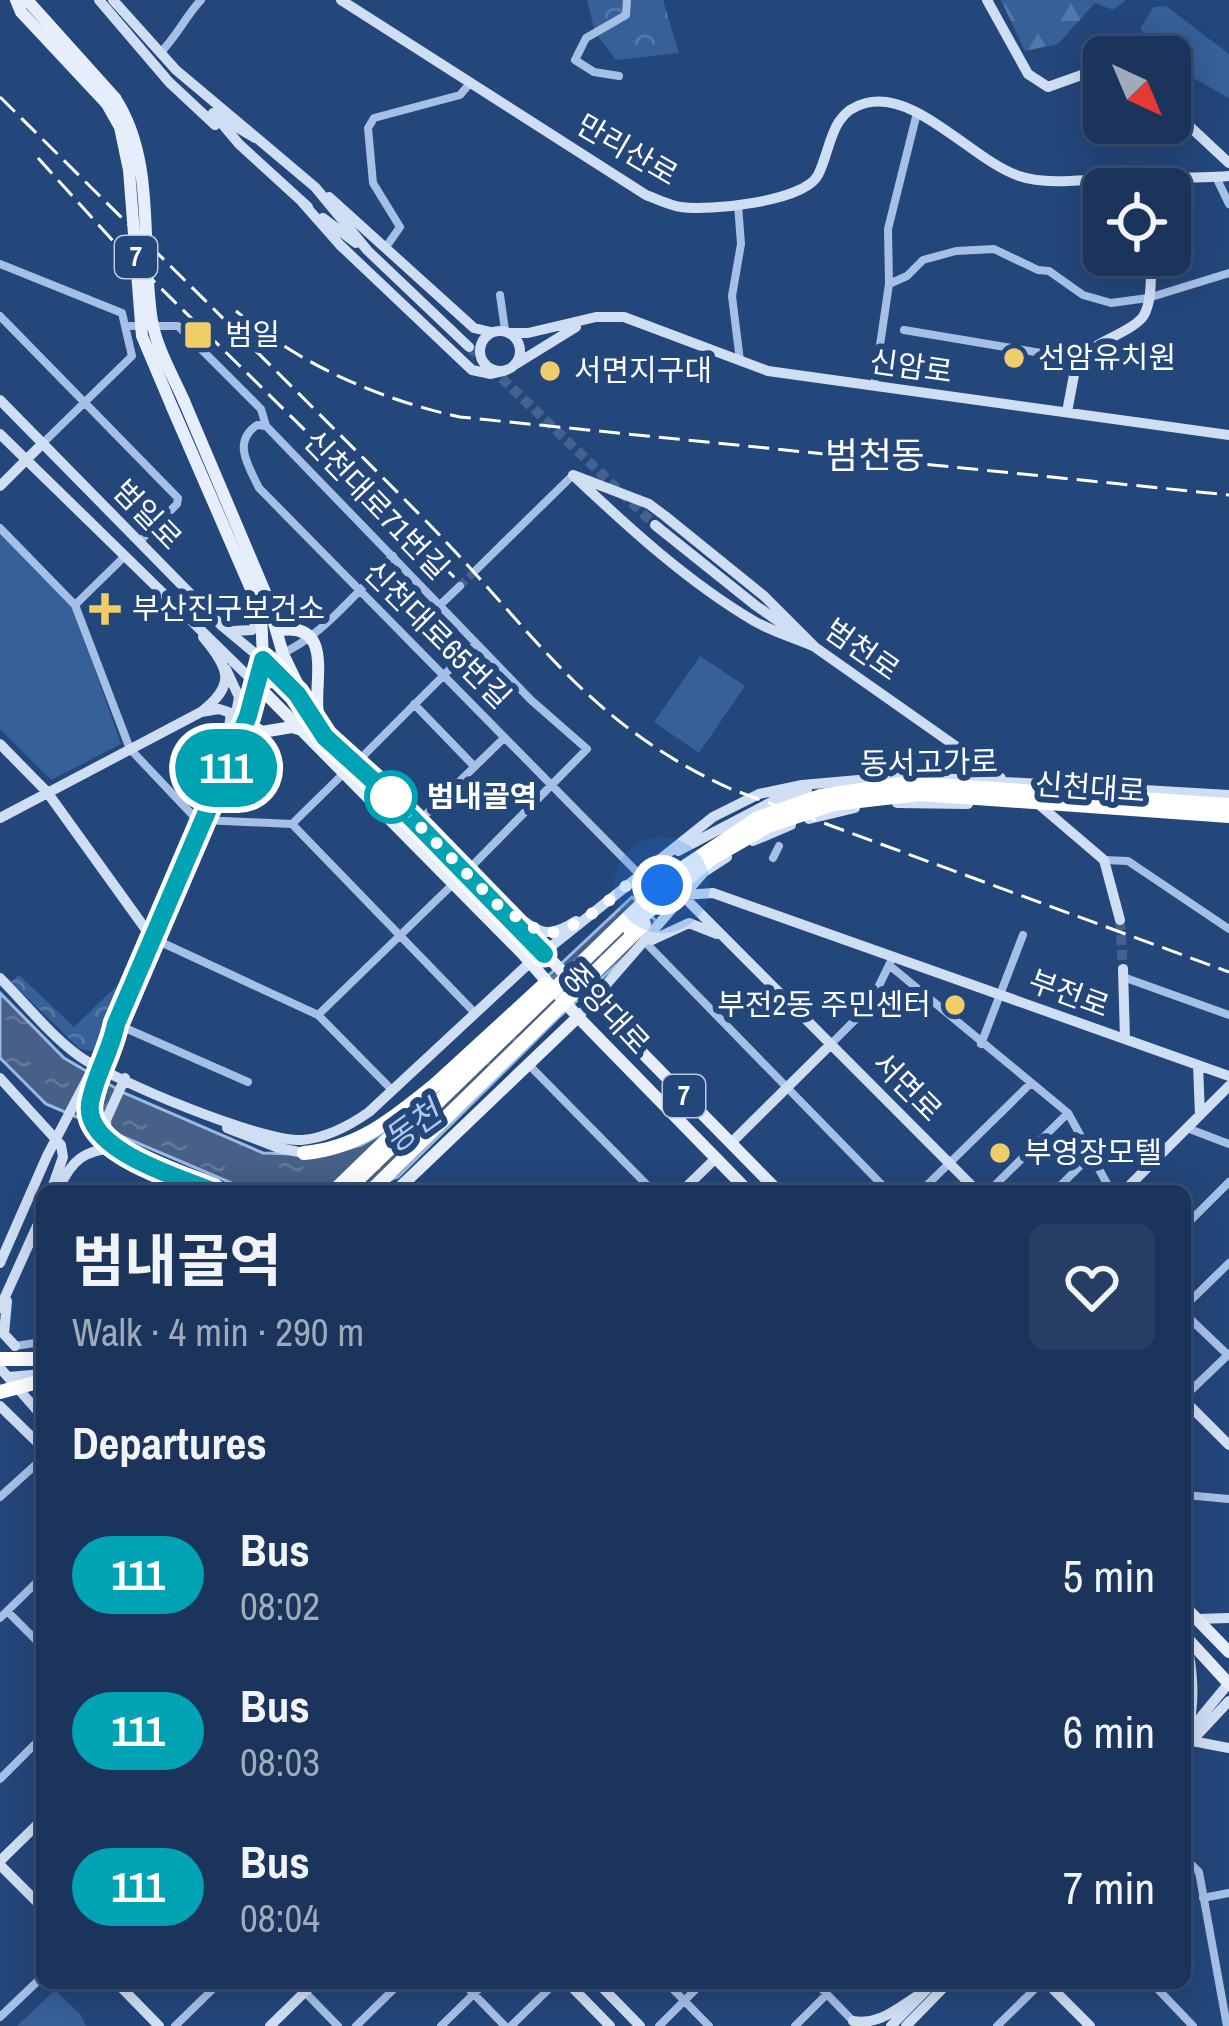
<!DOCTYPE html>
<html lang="en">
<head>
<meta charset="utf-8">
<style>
	:root { --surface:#1a345c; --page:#273f65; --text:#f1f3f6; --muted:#9faabb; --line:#384f72 }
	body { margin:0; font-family:"Archivo Narrow","Noto Sans KR",sans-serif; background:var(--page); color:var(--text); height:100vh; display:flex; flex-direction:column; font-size:45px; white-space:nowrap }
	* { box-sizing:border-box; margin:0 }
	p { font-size:39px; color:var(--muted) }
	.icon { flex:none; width:66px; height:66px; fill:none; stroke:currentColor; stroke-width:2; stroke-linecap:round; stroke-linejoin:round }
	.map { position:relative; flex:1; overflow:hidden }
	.drawer { position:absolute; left:36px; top:1185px; width:1155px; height:804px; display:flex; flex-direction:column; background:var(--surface); border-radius:18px; box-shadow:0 6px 30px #0003,0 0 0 3px var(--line) }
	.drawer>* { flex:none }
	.badge { padding:0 24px; border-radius:39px; font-size:42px; line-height:78px }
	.needle { width:78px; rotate:136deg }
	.fabs { position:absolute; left:1083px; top:36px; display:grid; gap:24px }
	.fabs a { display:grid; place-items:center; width:108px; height:108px; border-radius:18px; background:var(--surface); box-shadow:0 6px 30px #0003,0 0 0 3px var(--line); font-size:60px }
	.you { position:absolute; width:60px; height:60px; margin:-30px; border:9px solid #fff; border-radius:50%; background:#1a73e8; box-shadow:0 0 0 18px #1a73e833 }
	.map>.badge { position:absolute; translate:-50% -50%; box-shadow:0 0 0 6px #fff }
	h2 { padding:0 36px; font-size:45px; line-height:108px }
	.round { display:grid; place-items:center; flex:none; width:126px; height:126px; border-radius:18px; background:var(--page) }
	.headline { display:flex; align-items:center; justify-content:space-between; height:204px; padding:0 36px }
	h1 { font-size:57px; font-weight:700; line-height:90px }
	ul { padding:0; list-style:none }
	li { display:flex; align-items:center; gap:36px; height:156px; padding:0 36px }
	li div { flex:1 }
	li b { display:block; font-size:45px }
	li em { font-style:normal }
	li .badge { min-width:132px; font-weight:700; text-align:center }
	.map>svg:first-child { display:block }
	.grass { fill:#375f98 }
	.forest { fill:url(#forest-firs) }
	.park { fill:url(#park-crowns) }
	.water { fill:url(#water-ripples); stroke:#9abae6; stroke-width:3 }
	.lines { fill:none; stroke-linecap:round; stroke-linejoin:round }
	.street-tunnel { stroke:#44628f; stroke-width:8; stroke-dasharray:8 4; stroke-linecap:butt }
	.secondary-tunnel { stroke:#44628f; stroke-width:10; stroke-dasharray:10 5; stroke-linecap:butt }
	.street { stroke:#a6c0e5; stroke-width:8 }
	.secondary { stroke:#d0def4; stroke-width:10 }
	.primary { stroke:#e6eefc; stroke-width:12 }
	.highway { stroke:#fff; stroke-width:14 }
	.rail { stroke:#fff; stroke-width:3; stroke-dasharray:21 9; stroke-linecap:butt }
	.primary-bridge { stroke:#e6eefc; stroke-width:12 }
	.highway-bridge { stroke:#fff; stroke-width:14 }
	.line-casing { stroke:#fff; stroke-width:27 }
	.line { stroke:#00a3b4; stroke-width:18 }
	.walk { stroke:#fff; stroke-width:12; stroke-dasharray:0 21.6 }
	.poi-dot { fill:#efce69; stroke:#23467b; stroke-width:4.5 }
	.stop-dot { fill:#fff; stroke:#00a3b4; stroke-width:6 }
	.labels { text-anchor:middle; stroke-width:12; stroke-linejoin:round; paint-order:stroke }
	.shield { fill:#23467b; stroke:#bdc8d7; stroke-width:3 }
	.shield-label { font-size:27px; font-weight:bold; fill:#fff }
	.street-label { font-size:30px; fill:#fff; stroke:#23467b }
	.poi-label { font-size:30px; fill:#fff; stroke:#23467b; text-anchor:start }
	.stop-label { font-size:30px; font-weight:bold; fill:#fff; stroke:#23467b; text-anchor:start }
	.water-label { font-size:33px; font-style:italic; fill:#b1caed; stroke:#23467b }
	.quarter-label { font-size:36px; fill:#fff; stroke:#23467b }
</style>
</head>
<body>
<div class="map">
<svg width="1229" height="2026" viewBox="0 0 1229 2026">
	<defs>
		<pattern id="forest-firs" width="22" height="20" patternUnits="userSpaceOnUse" patternTransform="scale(3)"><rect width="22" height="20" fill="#375f98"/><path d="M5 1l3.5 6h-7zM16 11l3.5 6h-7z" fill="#5577a7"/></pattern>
		<pattern id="park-crowns" width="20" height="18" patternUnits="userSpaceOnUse" patternTransform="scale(3)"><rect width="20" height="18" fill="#375f98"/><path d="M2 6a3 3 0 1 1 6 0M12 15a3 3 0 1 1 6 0" fill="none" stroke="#5577a7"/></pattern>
		<pattern id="water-ripples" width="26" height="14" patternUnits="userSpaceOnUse" patternTransform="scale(3)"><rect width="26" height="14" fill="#466087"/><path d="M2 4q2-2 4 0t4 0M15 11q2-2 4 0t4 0" fill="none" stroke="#627899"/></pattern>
	</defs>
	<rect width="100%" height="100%" fill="#23467b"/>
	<path class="grass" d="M1166 6 1229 54V98L1170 65V57H1160L1140 28 1154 7Z
		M0 532 73 608 121 744 51 780 0 729Z
		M700 656 745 686 699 753 654 722Z
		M55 1990 81 2015 86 2026H17Z"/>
	<path class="forest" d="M1001 0H1126L1113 10 1095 3 1058 44 1025 51Z"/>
	<path class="park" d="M587 0H663L679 53 616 60 595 32Z
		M132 971 104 1036 92 1051 80 1049 11 982 19 975 74 1027Z"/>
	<path class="water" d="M632 897 660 925 558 1018 398 1177 360 1191H250L46 1104 0 1058V993L64 1058 124 1093 263 1153 325 1155 361 1145 379 1135Z"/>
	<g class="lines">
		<path class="street-tunnel" d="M460 586 476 570"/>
		<path class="secondary-tunnel" d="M469 347 655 525
			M1120 920 1123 969"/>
		<path class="street" d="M160 53C177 36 185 17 201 0
			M619 76 594 72 575 60 586 38 626 15 627 0
			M1216 177 1229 204
			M738 205 741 244 732 296 740 361
			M386 247 400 227 373 183 368 128 374 118 460 95 471 82
			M0 264 122 313 132 356 43 443
			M889 284 907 276 923 260 956 251 994 249 1038 270 1049 271 1083 295 1111 303 1148 298 1229 273
			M500 295 505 330
			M0 316 178 498 177 504 139 542
			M125 326H178L261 409 266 426 531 700 587 749 466 872
			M904 330 1077 359
			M874 386 889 284 888 229 917 113
			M266 426 257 425C232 442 248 465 259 488L639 874
			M0 528 75 605 130 749 201 824
			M476 570 573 475
			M75 605 125 556
			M440 605 460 586
			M265 660C317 645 355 593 393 556
			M414 704 474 766
			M355 764 476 643
			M203 820 292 824 473 1011
			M418 822 504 738
			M292 824 344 773
			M773 858 779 846
			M1104 860 1128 861 1229 929
			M152 938 318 1015 392 1090
			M646 943 888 1191
			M889 965 1068 1113 1111 1191
			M1123 977 1229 1015
			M318 1015 453 884
			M116 1024 248 1082
			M831 1044 869 1006 890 963
			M981 1044 1023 935
			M528 1064 653 1191
			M1187 1128 1229 1144
			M921 1191 1030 1084
			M989 1191 1068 1113
			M1055 1191 1091 1155
			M1185 1226 1229 1182
			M1185 1306 1229 1263
			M1185 1314 1228 1355
			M15 1346 42 1342
			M1185 1396 1229 1354
			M1185 1495 1229 1499
			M0 1497 42 1459
			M7 1611 42 1646
			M0 1618 42 1577
			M0 1779 42 1737
			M1185 1858 1199 1872 1227 2026
			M1203 1898 1229 1893
			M296 1983 338 2026
			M463 1983 505 2026
			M667 1983 709 2026
			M816 1983 853 2021
			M1152 1983 1193 2026
			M0 2017 42 1977
			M175 2026 219 1983
			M356 2026 400 1983
			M441 2026 485 1983
			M511 2026 555 1983
			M659 2026 702 1983
			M795 2026 827 1994
			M997 2026 1041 1983"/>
		<path class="secondary" d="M99 0 169 82 215 125
			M113 0 176 70 315 187 368 251 469 347
			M341 0 646 195C657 199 669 205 681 207 709 211 804 202 818 175 832 148 829 112 866 103 916 90 972 160 1019 176 1049 186 1088 179 1119 178 1156 177 1193 179 1229 176
			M987 0 1028 74 1048 87 1104 67
			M1170 108 1229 163
			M255 138 213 113 239 144 308 207
			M329 197 474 328 491 332
			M302 202 340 245 472 370 491 374 504 371
			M323 218 356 243
			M480 351a20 20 0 1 1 40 0a20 20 0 1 1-40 0Z
			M511 333H528L596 317H624L768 371 1229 435
			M516 364 576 327
			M0 400 222 626 263 660 248 716 116 1024 47 1156 0 1263
			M1067 412 1077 359C1093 343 1136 330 1144 315 1153 299 1150 273 1152 255
			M0 434 258 686
			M573 475 649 504 665 516 764 596 815 647C795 638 773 632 754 621 688 582 629 528 573 475Z
			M0 486 43 443
			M655 525 755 605 1001 778
			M232 631 252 630 262 616
			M203 637C230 669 236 685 201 712L219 709 231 713 225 755
			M226 669 239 697 235 719
			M0 744 47 792 152 938
			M1036 802 1104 860 1120 920
			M897 803 968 804
			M0 818 201 712
			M809 819 855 808
			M753 841 791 825
			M678 851 775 800 807 790
			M680 893 977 1191
			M684 895 713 893 1229 1076
			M504 908C535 925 540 945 576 921
			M652 940 689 923 717 934
			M1123 969 1125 1039
			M0 978C25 1003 50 1035 79 1056 114 1081 261 1142 302 1140 326 1138 349 1126 369 1112L524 968 713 817 759 794 802 785 904 776 1229 795
			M578 1017 704 872 727 857
			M116 1027C111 1053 97 1074 91 1099 79 1149 176 1176 211 1191
			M1198 1065 1200 1115
			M0 1078 61 1145 63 1157 51 1191
			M227 1128 279 1148 304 1153
			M107 1142 106 1120 125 1078
			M731 1143 831 1044
			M59 1188C72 1160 84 1150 116 1148
			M682 1191 715 1159
			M1124 1191 1229 1086
			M7 1301 4 1334 15 1346
			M0 1308 42 1215
			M0 1368 42 1416
			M9 1377 42 1374
			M1185 1401 1229 1445
			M0 1406 42 1447
			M1197 1619 1229 1618
			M1185 1640C1194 1669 1195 1705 1187 1734
			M1191 1729 1229 1683
			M1192 1741 1229 1748
			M1185 1748 1229 1701
			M0 1861 42 1820
			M0 1865 42 1907
			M117 1983 159 2026
			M568 1983 610 2026
			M598 1983 640 2026
			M1047 1983 1090 2026
			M853 2021C882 2026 900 2005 924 1992
			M270 2026 314 1983
			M891 2026 933 1983
			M906 2026 948 1983"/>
		<path class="primary" d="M16 0 21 12 107 104
			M27 0 115 98
			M184 401 265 592 283 654 299 687
			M172 407 261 612 263 660 297 694 325 737 389 795 778 1191
			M277 631C339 618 310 691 319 719
			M287 687 278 680 258 686 522 953 578 1017 748 1191
			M248 716 251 725 262 732 292 727 302 730
			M396 1191 578 1017
			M1185 1607 1229 1652
			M1185 1636 1229 1684"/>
		<path class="highway" d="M304 1153C359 1148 394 1118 436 1084
			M334 1191 398 1129 418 1116"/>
		<path class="rail" d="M0 97C142 238 285 379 426 521 532 629 585 723 731 789L1229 972
			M38 158 114 242 456 579
			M236 311C301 365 378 399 460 417L1229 495"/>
		<path class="primary-bridge" d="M115 98C157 162 140 250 152 321 157 349 173 376 184 401
			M107 104 120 127 129 170 142 336 172 407"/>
		<path class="highway-bridge" d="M629 928 711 859 768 826 833 804 920 794 1229 816
			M436 1084 545 984
			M373 1189 644 924
			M346 1191 672 875 758 818 820 796 908 783 1229 805
			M0 1359H42
			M0 1392 42 1381"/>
	</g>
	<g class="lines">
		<g class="line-casing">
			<path id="line" d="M212 1191C178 1177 84 1150 90 1104 94 1077 111 1051 116 1024L248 716 263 660 297 694 325 737 389 795 544 954"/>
		</g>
		<use href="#line" class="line"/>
		<path class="walk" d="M391 797 499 906 544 934C577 932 615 896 639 874L662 885"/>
	</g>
	<g class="poi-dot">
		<rect x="183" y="320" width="30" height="30" rx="6"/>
		<circle cx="1014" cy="358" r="12"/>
		<circle cx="550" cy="371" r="12"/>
		<path d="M99 591h12v12h12v12h-12v12h-12v-12h-12v-12h12z"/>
		<circle cx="955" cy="1005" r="12"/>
		<circle cx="1000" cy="1153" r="12"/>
	</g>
	<circle class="stop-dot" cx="391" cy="797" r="24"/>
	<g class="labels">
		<g class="shield">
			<rect x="115" y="236" width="42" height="42" rx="9"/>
			<rect x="663" y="1075" width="42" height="42" rx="9"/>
		</g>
		<g class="shield-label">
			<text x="136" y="266">7</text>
			<text x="684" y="1105">7</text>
		</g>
		<g class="street-label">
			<text transform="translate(627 150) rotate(30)" y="10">만리산로</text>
			<text transform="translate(911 367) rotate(8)" y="10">신암로</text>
			<text transform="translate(376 505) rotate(46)" y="10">신천대로71번길</text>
			<text transform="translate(147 515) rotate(46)" y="10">범일로</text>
			<text transform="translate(437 635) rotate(45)" y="10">신천대로65번길</text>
			<text transform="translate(862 650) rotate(35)" y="10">범천로</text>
			<text transform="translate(929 763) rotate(-1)" y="10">동서고가로</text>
			<text transform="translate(1090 788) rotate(4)" y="10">신천대로</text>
			<text transform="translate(1069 994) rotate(20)" y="10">부전로</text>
			<text transform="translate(606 1009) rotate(47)" y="10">중앙대로</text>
			<text transform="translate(907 1087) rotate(45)" y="10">서면로</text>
		</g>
		<g class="poi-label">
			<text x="225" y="345">범일</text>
			<text x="1038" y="368">선암유치원</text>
			<text x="574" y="381">서면지구대</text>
			<text x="132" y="619">부산진구보건소</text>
			<text x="931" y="1015" text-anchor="end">부전2동 주민센터</text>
			<text x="1024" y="1163">부영장모텔</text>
		</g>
		<g class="stop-label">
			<text x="427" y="807">범내골역</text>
		</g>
		<g class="water-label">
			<text transform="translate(412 1126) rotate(-36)" y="12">동천</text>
		</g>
		<g class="quarter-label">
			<text x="875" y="468">범천동</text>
		</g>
	</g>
</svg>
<div class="fabs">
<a><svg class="needle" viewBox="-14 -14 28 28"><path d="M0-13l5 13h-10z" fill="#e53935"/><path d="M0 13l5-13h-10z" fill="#9faabb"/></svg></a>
<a><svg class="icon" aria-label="locate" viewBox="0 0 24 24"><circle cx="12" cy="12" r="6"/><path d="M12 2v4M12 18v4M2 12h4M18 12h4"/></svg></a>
</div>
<div class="you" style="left:662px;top:885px"></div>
<b class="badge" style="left:226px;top:768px;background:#00a3b4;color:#fff">111</b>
<section class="drawer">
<div class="headline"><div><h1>범내골역</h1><p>Walk · 4 min · 290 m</p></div><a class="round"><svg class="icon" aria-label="heart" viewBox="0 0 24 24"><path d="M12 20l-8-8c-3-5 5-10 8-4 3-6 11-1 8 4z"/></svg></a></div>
<h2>Departures</h2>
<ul>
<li><span class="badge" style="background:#00a3b4;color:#fff">111</span><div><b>Bus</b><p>08:02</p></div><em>5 min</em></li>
<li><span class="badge" style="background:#00a3b4;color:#fff">111</span><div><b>Bus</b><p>08:03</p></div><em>6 min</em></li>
<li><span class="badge" style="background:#00a3b4;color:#fff">111</span><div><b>Bus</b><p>08:04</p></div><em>7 min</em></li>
</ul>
</section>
</div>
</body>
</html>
